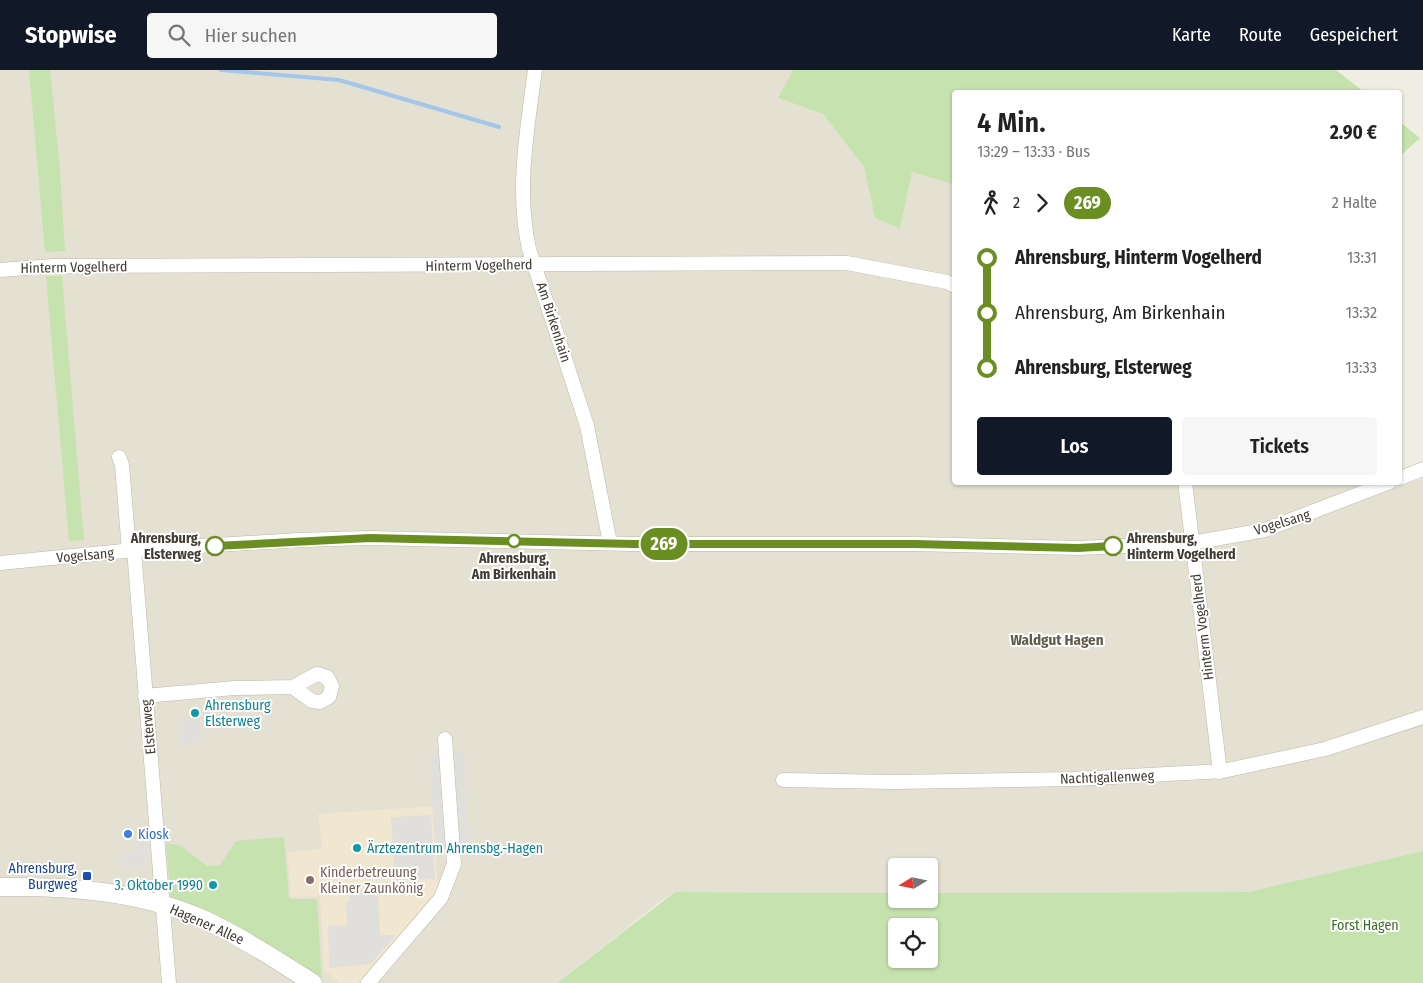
<!DOCTYPE html>
<html lang="de">
<head>
<meta charset="utf-8">
<style>
	:root { --surface:#fff; --page:#f6f6f6; --text:#222; --muted:#767676; --accent:#111827 }
	body { margin:0; font-family:"Fira Sans Condensed",sans-serif; background:var(--page); color:var(--text); height:100vh; display:flex; flex-direction:column; font-size:19px; white-space:nowrap }
	* { box-sizing:border-box; margin:0 }
	p { font-size:16px; color:var(--muted) }
	.icon { flex:none; width:28px; height:28px; fill:none; stroke:currentColor; stroke-width:2; stroke-linecap:round; stroke-linejoin:round }
	.map { position:relative; flex:1; overflow:hidden }
	.drawer { position:absolute; left:952px; top:20px; width:450px; height:395px; display:flex; flex-direction:column; background:var(--surface); border-radius:5px; box-shadow:0 1px 4px #0004 }
	.drawer>* { flex:none }
	.badge { padding:0 10px; border-radius:16px; font-size:18px; line-height:32px }
	.needle { width:32px; rotate:260deg }
	.tools { position:absolute; left:888px; top:788px; display:grid; gap:10px }
	.tools a { display:grid; place-items:center; width:50px; height:50px; border-radius:5px; background:var(--surface); box-shadow:0 1px 4px #0004; font-size:25px }
	.map>.badge { position:absolute; translate:-50% -50%; box-shadow:0 0 0 2px #fff }
	.legs { display:flex; align-items:center; gap:8px; height:55px; padding:0 25px; font-size:16px }
	.legs p { margin-inline-start:auto }
	.head { display:flex; align-items:center; justify-content:space-between; height:85px; padding:0 25px }
	h1 { font-size:28px; font-weight:600; line-height:38px }
	.primary-button { display:flex; gap:10px; margin-top:auto; padding:10px 25px }
	.primary-button a { flex:1; height:58px; border-radius:5px; background:var(--accent); color:#fff; font-size:20px; font-weight:600; line-height:58px; text-align:center }
	.primary-button a+a { background:var(--page); color:var(--text) }
	ul { padding:0 25px; list-style:none }
	li { display:flex; align-items:center; gap:18px; height:55px; font-size:19px }
	li i { display:grid; place-items:center; width:8px; height:100%; margin:0 6px; background:currentColor }
	li i::after { content:''; width:12px; height:12px; margin:-6px; border:4px solid; border-radius:50%; background:var(--surface) }
	li p { margin-inline-start:auto }
	li:first-child i { background:linear-gradient(#0000 50%,currentColor 0) }
	li:last-child i { background:linear-gradient(currentColor 50%,#0000 0) }
	header { display:flex; align-items:center; gap:30px; box-sizing:border-box; height:70px; padding:0 25px; background:var(--accent); color:#fff }
	header strong { font-size:24px }
	nav { display:flex; gap:28px; margin-inline-start:auto; font-size:18px }
	.search { width:350px; height:45px; background:var(--page); display:flex; align-items:center; gap:12px; box-sizing:border-box; padding:0 18px; border-radius:5px; color:var(--muted); font-size:19px }
	.map>svg:first-child { display:block }
	.residential { fill:#e4e0d2 }
	.commercial { fill:#f1e6cf }
	.green { fill:#c6e2ae; fill-rule:evenodd }
	.parking { fill:#e1dfdb }
	.lines { fill:none; stroke-linecap:round; stroke-linejoin:round }
	.stream { stroke:#a3c6ea; stroke-width:4 }
	.minor-casing { stroke:#beb9aa; stroke-width:15 }
	.tertiary-casing { stroke:#beb9aa; stroke-width:19 }
	.minor { stroke:#fff; stroke-width:14 }
	.tertiary { stroke:#fff; stroke-width:18 }
	.line-1-casing { stroke:#fff; stroke-width:11 }
	.line-1 { stroke:#6b8e23; stroke-width:8 }
	.stop-1-dot { fill:#fff; stroke:#6b8e23; stroke-width:2.5 }
	.culture-dot { fill:#0f9aa8; stroke:#fff; stroke-width:2 }
	.shop-dot { fill:#3f7fe0; stroke:#fff; stroke-width:2 }
	.transit-dot { fill:#1a4fb4; stroke:#fff; stroke-width:2 }
	.education-dot { fill:#8d6e63; stroke:#fff; stroke-width:2 }
	.labels { text-anchor:middle; stroke-width:4; stroke-linejoin:round; paint-order:stroke }
	.street-label { font-size:14px; fill:#413d34; stroke:#fff }
	.stop-label { font-size:14px; font-weight:bold; fill:#413d34; stroke:#fff; text-anchor:end }
	.culture-label { font-size:14px; fill:#0d838f; stroke:#fff; text-anchor:start }
	.shop-label { font-size:14px; fill:#366cbe; stroke:#fff; text-anchor:start }
	.transit-label { font-size:14px; fill:#164399; stroke:#fff; text-anchor:end }
	.education-label { font-size:14px; fill:#785e54; stroke:#fff; text-anchor:start }
	.park-label { font-size:14px; fill:#3f6e2c; stroke:#fff }
	.neighbourhood-label { font-size:15px; font-weight:bold; fill:#635c4c; stroke:#fff }
</style>
</head>
<body>
<header>
<strong>Stopwise</strong>
<div class="search"><svg class="icon" aria-label="search" viewBox="0 0 24 24"><circle cx="10" cy="10" r="6"/><path d="M15 15l6 6"/></svg>Hier suchen</div>
<nav><a>Karte</a><a>Route</a><a>Gespeichert</a></nav>
</header>
<div class="map">
<svg width="1423" height="913" viewBox="0 0 1423 913">
	<rect width="100%" height="100%" fill="#f0ede3"/>
	<path class="residential" d="M0 0H793L778 28 823 44 864 97 875 148 900 159 912 102 955 115V412H1394L1396 418 1423 408V781L1248 822 929 823V796H896V823L675 822 662 830 557 913H0Z"/>
	<path class="commercial" d="M433 736 438 818 420 843 358 913H339L324 900 320 826 291 827 287 782 322 779 318 744Z"/>
	<path class="green" d="M29 0H50L60 101 65 181 45 182Z
		M793 0H1336L1364 22H955V115L912 102 900 159 875 148 864 97 823 44 778 28Z
		M1400 52 1420 68 1400 86Z
		M46 206H62L84 470 69 471Z
		M284 767 289 829H317L322 913 258 871 171 830 166 773 181 776 207 796 220 795 236 771Z
		M1423 781V913H557L675 822 896 823V829H929V823L1248 822ZM896 856H929V889H896Z"/>
	<path class="parking" d="M199 648 202 673 180 675 177 650Z
		M464 681 470 783 457 784 451 682Z
		M443 683 448 778 435 779 429 684Z
		M431 745 435 809 395 810 391 747Z
		M138 772H148V796L122 797V781L138 780Z
		M378 818 380 865H396L371 894 329 898 328 856 347 855 346 832 350 831 349 820Z"/>
	<g class="lines">
		<path class="stream" d="M221 0 339 10 499 57"/>
		<g class="minor-casing">
			<path id="minor" d="M535 0C527 60 516 120 529 179L587 356 610 473
				M0 200 53 196 847 193 947 212 955 216
				M119 387 122 395 129 481
				M1400 408 1423 399
				M1185 412 1220 702
				M134 480 169 913
				M0 493 134 480 298 470 370 468 634 474H915L1078 478 1192 473 1265 460 1390 412
				M145 626 234 618 293 617 312 631 320 632 329 627 332 616 327 607 317 604 293 617
				M783 710 893 712 1074 709 1223 701 1325 679 1423 647
				M368 913 441 828 454 794 445 669"/>
		</g>
		<g class="tertiary-casing">
			<path id="tertiary" d="M0 817C70 816 140 821 205 850 243 868 278 891 313 913"/>
		</g>
		<use href="#minor" class="minor"/>
		<use href="#tertiary" class="tertiary"/>
	</g>
	<g class="lines">
		<g class="line-1-casing">
			<path id="line-1" d="M215 476 370 468 634 474H915L1078 478 1113 476"/>
		</g>
		<use href="#line-1" class="line-1"/>
	</g>
	<g class="stop-1-dot">
		<circle cx="514" cy="471" r="6"/>
		<circle cx="215" cy="476" r="9"/>
		<circle cx="1113" cy="476" r="9"/>
	</g>
	<g class="culture-dot">
		<circle cx="195" cy="643" r="5"/>
		<circle cx="357" cy="778" r="5"/>
		<circle cx="213" cy="815" r="5"/>
	</g>
	<circle class="shop-dot" cx="128" cy="764" r="5"/>
	<rect class="transit-dot" x="82" y="801" width="10" height="10" rx="2.5"/>
	<circle class="education-dot" cx="310" cy="810" r="5"/>
	<g class="labels">
		<g class="street-label">
			<text transform="translate(479 195) rotate(-1)" y="5">Hinterm Vogelherd</text>
			<text transform="translate(74 197) rotate(-1)" y="5">Hinterm Vogelherd</text>
			<text transform="translate(554 252) rotate(72)" y="5">Am Birkenhain</text>
			<text transform="translate(1282 452) rotate(-17)" y="5">Vogelsang</text>
			<text transform="translate(85 485) rotate(-5)" y="5">Vogelsang</text>
			<text transform="translate(1202 557) rotate(-97)" y="5">Hinterm Vogelherd</text>
			<text transform="translate(148 657) rotate(-95)" y="5">Elsterweg</text>
			<text transform="translate(1107 707) rotate(-2)" y="5">Nachtigallenweg</text>
			<text transform="translate(207 854) rotate(24)" y="5">Hagener Allee</text>
		</g>
		<g class="stop-label">
			<text x="201" y="473">Ahrensburg,<tspan x="201" dy="16">Elsterweg</tspan></text>
			<text x="1127" y="473" text-anchor="start">Ahrensburg,<tspan x="1127" dy="16">Hinterm Vogelherd</tspan></text>
			<text x="514" y="493" text-anchor="middle">Ahrensburg,<tspan x="514" dy="16">Am Birkenhain</tspan></text>
		</g>
		<g class="culture-label">
			<text x="205" y="640">Ahrensburg<tspan x="205" dy="16">Elsterweg</tspan></text>
			<text x="367" y="783">Ärztezentrum Ahrensbg.-Hagen</text>
			<text x="203" y="820" text-anchor="end">3. Oktober 1990</text>
		</g>
		<g class="shop-label">
			<text x="138" y="769">Kiosk</text>
		</g>
		<g class="transit-label">
			<text x="77" y="803">Ahrensburg,<tspan x="77" dy="16">Burgweg</tspan></text>
		</g>
		<g class="education-label">
			<text x="320" y="807">Kinderbetreuung<tspan x="320" dy="16">Kleiner Zaunkönig</tspan></text>
		</g>
		<g class="park-label">
			<text x="1365" y="860">Forst Hagen</text>
		</g>
		<g class="neighbourhood-label">
			<text x="1057" y="575">Waldgut Hagen</text>
		</g>
	</g>
</svg>
<div class="tools">
<a><svg class="needle" viewBox="-14 -14 28 28"><path d="M0-13l5 13h-10z" fill="#e53935"/><path d="M0 13l5-13h-10z" fill="#767676"/></svg></a>
<a><svg class="icon" aria-label="locate" viewBox="0 0 24 24"><circle cx="12" cy="12" r="6"/><path d="M12 2v4M12 18v4M2 12h4M18 12h4"/></svg></a>
</div>
<b class="badge" style="left:664px;top:474px;background:#6b8e23;color:#fff">269</b>
<section class="drawer">
<div class="head"><div><h1>4 Min.</h1><p>13:29 – 13:33 · Bus</p></div><b>2.90 €</b></div>
<div class="legs"><svg class="icon" aria-label="walk" viewBox="0 0 24 24"><circle cx="13" cy="4" r="2"/><path d="M13 8l-2 6 4 7M11 14l-3 7M7 12l3-4h3l4 4"/></svg>2<svg class="icon" aria-label="forward" viewBox="0 0 24 24"><path d="M9 5l7 7-7 7"/></svg><b class="badge" style="background:#6b8e23;color:#fff">269</b><p>2 Halte</p></div>
<ul>
<li><i style="color:#6b8e23"></i><b>Ahrensburg, Hinterm Vogelherd</b><p>13:31</p></li>
<li><i style="color:#6b8e23"></i><span>Ahrensburg, Am Birkenhain</span><p>13:32</p></li>
<li><i style="color:#6b8e23"></i><b>Ahrensburg, Elsterweg</b><p>13:33</p></li>
</ul>
<div class="primary-button"><a>Los</a><a>Tickets</a></div>
</section>
</div>
</body>
</html>
